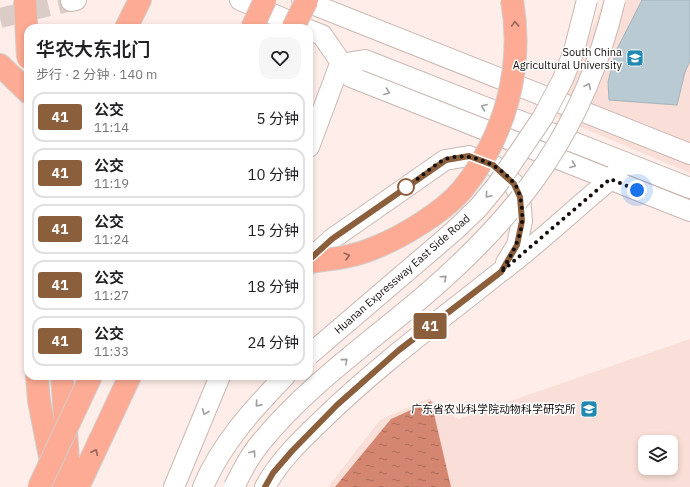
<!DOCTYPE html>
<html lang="zh">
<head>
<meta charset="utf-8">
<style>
	:root { --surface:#fff; --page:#f6f6f6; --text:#202124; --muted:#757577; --line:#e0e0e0 }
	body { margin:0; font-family:"IBM Plex Sans","Noto Sans SC",sans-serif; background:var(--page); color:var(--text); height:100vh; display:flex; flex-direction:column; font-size:15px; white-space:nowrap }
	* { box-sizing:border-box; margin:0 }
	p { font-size:13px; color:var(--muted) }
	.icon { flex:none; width:22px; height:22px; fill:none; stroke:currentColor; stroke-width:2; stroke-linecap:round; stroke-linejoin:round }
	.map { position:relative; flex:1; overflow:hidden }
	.panel { position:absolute; left:24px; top:24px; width:289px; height:356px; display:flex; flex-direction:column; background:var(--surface); border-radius:12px; box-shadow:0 2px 6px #0003 }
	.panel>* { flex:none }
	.badge { padding:0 8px; border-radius:3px; font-size:14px; line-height:26px }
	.controls { position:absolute; left:638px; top:435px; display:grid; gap:8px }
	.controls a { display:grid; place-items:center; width:40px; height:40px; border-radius:8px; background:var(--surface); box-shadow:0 2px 6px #0003; font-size:20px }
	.you { position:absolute; width:20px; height:20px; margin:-10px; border:3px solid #fff; border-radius:50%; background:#1a73e8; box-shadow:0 0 0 6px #1a73e833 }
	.map>.badge { position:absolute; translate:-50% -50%; box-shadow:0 0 0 2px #fff }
	.round { display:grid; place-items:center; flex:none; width:42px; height:42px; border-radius:12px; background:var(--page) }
	.overview { display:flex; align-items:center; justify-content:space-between; height:68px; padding:0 12px }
	h1 { font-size:19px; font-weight:600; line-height:30px }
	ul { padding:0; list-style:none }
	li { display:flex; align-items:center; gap:12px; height:50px; margin:0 8px 6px; padding:0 4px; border:2px solid var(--line); border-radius:12px }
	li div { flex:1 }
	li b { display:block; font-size:15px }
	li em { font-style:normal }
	li .badge { min-width:44px; font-weight:700; text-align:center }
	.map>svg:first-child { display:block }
	.built { fill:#f9dfd7; fill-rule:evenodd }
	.water { fill:url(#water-ripples) }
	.building { fill:#bacad2; stroke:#a3b3bb }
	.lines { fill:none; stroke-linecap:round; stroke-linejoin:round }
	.minor-tunnel { stroke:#dbccc7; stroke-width:20; stroke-dasharray:20 10; stroke-linecap:butt }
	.minor-casing { stroke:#c9b8b3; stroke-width:22 }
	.highway-casing { stroke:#d0cfce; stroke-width:24 }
	.minor { stroke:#fff; stroke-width:20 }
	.highway { stroke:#fdab94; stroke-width:22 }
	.minor-bridge-casing { stroke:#c9b8b3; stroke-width:22; stroke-linecap:butt }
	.highway-bridge-casing { stroke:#d0cfce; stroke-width:24; stroke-linecap:butt }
	.minor-bridge { stroke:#fff; stroke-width:20 }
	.highway-bridge { stroke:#fdab94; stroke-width:22 }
	.oneway { stroke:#946457 }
	.oneway2 { stroke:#a19f9e }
	.line-casing { stroke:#fff; stroke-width:9 }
	.line { stroke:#8b5e3c; stroke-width:6 }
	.walk { stroke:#130e0c; stroke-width:4; stroke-dasharray:0 7.2 }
	.stop-dot { fill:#fff; stroke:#8b5e3c; stroke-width:2 }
	.labels { text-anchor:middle; stroke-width:3; stroke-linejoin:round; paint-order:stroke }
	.poi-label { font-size:11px; fill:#130e0c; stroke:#fff; text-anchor:end }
	.street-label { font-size:11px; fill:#130e0c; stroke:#fff }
</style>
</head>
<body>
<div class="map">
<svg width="690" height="487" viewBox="0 0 690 487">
	<defs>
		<pattern id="water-ripples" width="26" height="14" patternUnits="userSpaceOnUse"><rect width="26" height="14" fill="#d48670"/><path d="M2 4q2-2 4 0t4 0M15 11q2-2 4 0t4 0" fill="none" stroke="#ab6c5a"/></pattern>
	</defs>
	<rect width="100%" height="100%" fill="#feede8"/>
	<path class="built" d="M604 0H690V173L557 117Z
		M690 339V487H328L380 420 429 398 458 419ZM645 442H671V468H645Z"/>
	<path class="water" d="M431 401 451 487H335L391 419Z"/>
	<path class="building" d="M642 0H690V61L685 72 677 105 609 100 608 82 616 51Z"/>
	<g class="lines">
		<path class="minor-tunnel" d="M0 18 71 1"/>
		<g class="minor-casing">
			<path id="minor" d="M240 0 305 28
				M302 0 690 154
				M71 1 76 0
				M309 30 322 35 351 77 690 211
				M340 64 365 60 690 188
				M309 147 340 64
				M309 260 332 239 445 160 469 156 493 165 514 184 520 197 522 221 517 245 506 263
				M174 487 220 376
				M203 487C221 444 253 409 285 376
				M265 487C279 461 301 440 322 420 377 366 439 321 499 273 538 244 573 210 611 179L625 162"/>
		</g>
		<g class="highway-casing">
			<path id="highway" d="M126 28 140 0
				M0 65 28 92
				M37 376 39 401 56 487
				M62 376 70 487
				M78 487 130 376"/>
		</g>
		<use href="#minor" class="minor"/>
		<use href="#highway" class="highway"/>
		<g class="minor-bridge-casing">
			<path id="minor-bridge" d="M309 355 454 231 478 208 497 185 543 117 563 79 574 51 587 0
				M234 487C242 471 250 455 262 441 308 385 370 342 425 295 523 211 585 127 615 0"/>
		</g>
		<g class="highway-bridge-casing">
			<path id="highway-bridge" d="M25 0 28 58
				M252 28 265 0
				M293 28 307 0
				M309 262C331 259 354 257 374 248 402 237 442 213 462 190 505 137 524 68 512 0
				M39 487 91 376"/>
		</g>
		<use href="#minor-bridge" class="minor-bridge"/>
		<use href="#highway-bridge" class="highway-bridge"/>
	</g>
	<defs><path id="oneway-chevron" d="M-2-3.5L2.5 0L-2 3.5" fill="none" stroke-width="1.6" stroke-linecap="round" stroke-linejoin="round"/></defs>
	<g class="oneway">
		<use href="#oneway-chevron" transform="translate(515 24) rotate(-92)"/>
		<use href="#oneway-chevron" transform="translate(347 256) rotate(-15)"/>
		<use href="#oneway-chevron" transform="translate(95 452) rotate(-65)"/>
	</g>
	<g class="oneway2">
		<use href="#oneway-chevron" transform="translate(588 86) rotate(-66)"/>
		<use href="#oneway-chevron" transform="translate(387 92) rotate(21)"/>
		<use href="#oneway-chevron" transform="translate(484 107) rotate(-159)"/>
		<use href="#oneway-chevron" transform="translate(573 165) rotate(21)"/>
		<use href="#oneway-chevron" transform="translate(488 195) rotate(130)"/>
		<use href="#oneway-chevron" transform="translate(444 278) rotate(-42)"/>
		<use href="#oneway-chevron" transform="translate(345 361) rotate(-41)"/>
		<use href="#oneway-chevron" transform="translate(258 404) rotate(132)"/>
		<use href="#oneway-chevron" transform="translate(205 412) rotate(112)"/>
		<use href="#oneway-chevron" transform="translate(253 453) rotate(-56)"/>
	</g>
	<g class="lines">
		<g class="line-casing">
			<path id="line" d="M265 487 273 473 292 451 337 405 399 350 501 272 517 245 522 221 520 197 514 184 493 165 469 156 446 160 332 239 309 260"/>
		</g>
		<use href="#line" class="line"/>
		<path class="walk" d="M406 187C418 180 434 164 446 159 471 151 498 164 514 183 521 192 523 211 522 222 520 241 511 256 501 272L610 179 637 190"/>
	</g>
	<defs>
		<g id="university-square" transform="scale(0.9)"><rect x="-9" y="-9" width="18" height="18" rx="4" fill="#2188b1" stroke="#fff"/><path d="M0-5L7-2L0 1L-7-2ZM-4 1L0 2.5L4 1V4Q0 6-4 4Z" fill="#fff"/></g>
	</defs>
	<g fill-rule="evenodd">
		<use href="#university-square" x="635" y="58"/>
		<use href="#university-square" x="589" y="409"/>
	</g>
	<circle class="stop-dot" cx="406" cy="187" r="8"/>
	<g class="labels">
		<g class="poi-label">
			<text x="622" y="56">South China<tspan x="622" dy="13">Agricultural University</tspan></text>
			<text x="576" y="413">广东省农业科学院动物科学研究所</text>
		</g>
		<g class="street-label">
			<text transform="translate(402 274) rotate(-41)" y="4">Huanan Expressway East Side Road</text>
		</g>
	</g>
</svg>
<div class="controls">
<a><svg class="icon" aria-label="layers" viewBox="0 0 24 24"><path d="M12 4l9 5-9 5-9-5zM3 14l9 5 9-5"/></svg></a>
</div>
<div class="you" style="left:637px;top:190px"></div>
<b class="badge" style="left:430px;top:326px;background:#8b5e3c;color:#fff">41</b>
<section class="panel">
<div class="overview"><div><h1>华农大东北门</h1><p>步行 · 2 分钟 · 140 m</p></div><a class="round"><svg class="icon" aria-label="heart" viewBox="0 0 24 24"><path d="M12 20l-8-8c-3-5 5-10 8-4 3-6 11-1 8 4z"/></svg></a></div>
<ul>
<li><span class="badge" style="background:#8b5e3c;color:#fff">41</span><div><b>公交</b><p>11:14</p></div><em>5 分钟</em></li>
<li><span class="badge" style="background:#8b5e3c;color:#fff">41</span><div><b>公交</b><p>11:19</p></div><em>10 分钟</em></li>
<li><span class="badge" style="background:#8b5e3c;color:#fff">41</span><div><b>公交</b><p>11:24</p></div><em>15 分钟</em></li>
<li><span class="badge" style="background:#8b5e3c;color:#fff">41</span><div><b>公交</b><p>11:27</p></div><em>18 分钟</em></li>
<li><span class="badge" style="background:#8b5e3c;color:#fff">41</span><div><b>公交</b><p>11:33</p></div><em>24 分钟</em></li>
</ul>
</section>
</div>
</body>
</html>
